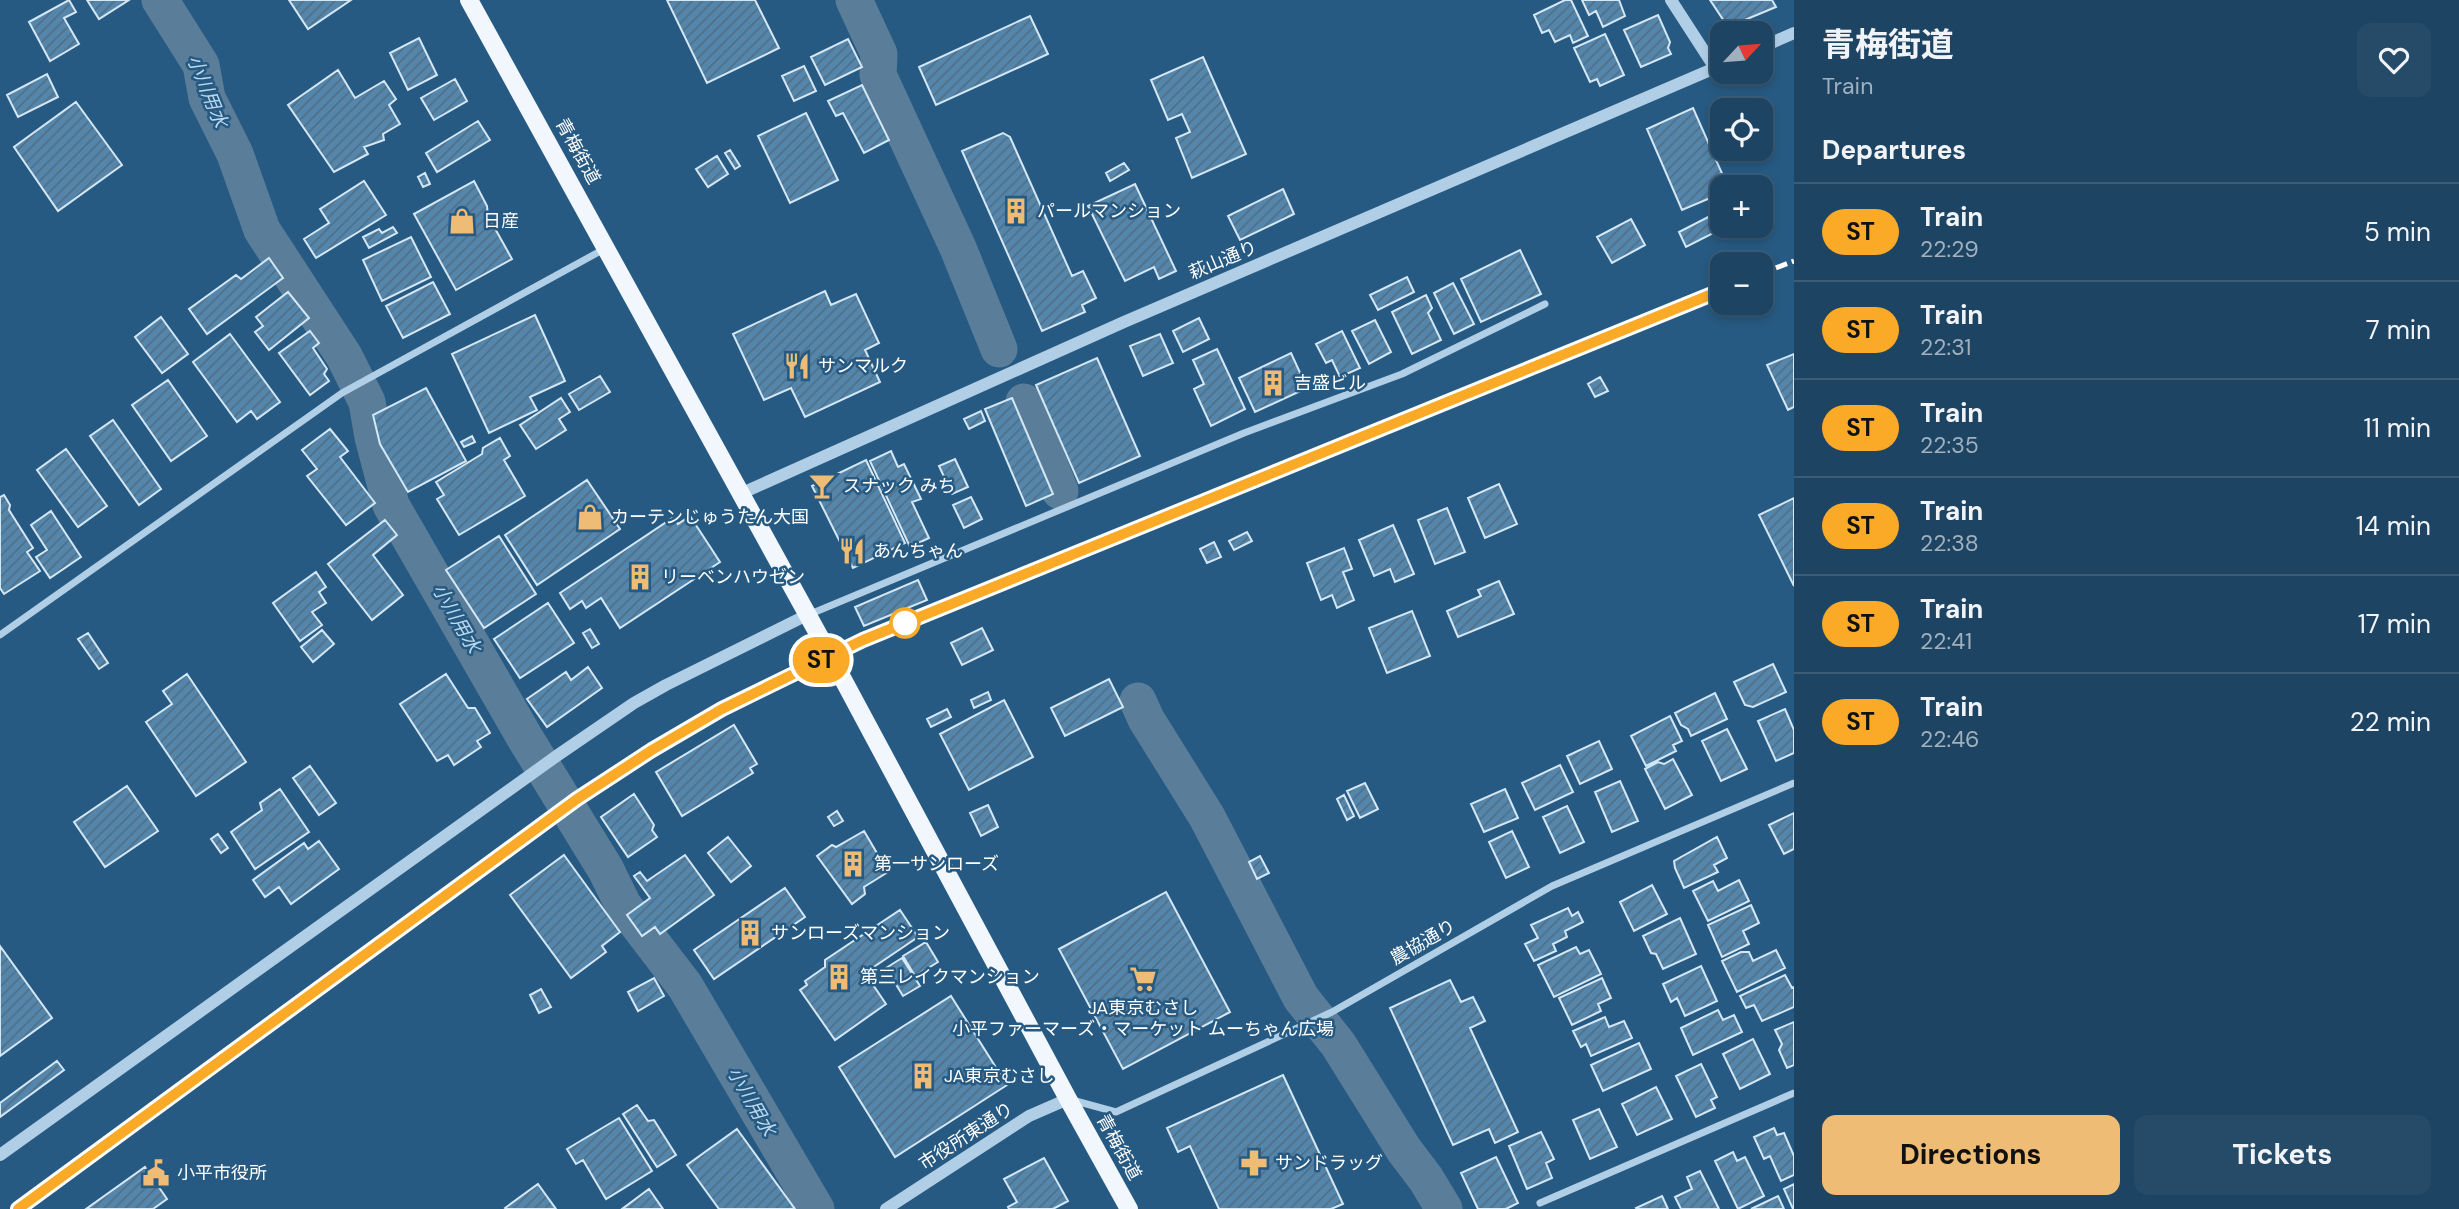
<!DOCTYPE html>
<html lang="en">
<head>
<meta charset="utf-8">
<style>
	:root { --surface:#1d4462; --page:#254b68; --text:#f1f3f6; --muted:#a0b0be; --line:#3b5c77; --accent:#eebc75 }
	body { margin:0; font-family:"DM Sans","Noto Sans JP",sans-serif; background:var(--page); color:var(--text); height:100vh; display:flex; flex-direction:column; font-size:26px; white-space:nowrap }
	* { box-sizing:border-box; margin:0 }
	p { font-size:23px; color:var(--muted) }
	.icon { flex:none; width:38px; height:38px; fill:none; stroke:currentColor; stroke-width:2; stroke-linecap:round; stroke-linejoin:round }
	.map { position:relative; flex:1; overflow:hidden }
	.side { display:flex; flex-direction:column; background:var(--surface); width:665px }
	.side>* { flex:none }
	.badge { padding:0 14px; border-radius:23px; font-size:24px; line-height:46px }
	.needle { width:46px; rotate:64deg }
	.tools { position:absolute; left:1710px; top:21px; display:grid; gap:14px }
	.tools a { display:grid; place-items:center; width:63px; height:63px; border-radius:14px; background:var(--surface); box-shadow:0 4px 10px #0003,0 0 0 2px var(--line); font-size:35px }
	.map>.badge { position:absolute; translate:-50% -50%; box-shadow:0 0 0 4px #fff }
	h2 { padding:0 28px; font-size:26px; line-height:63px }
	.round { display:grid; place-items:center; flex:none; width:74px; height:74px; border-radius:14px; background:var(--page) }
	.headline { display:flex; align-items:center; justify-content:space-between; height:119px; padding:0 28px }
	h1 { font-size:33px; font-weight:700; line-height:52px }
	.button { display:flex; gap:14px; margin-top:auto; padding:14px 28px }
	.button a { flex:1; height:80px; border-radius:14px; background:var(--accent); color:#111; font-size:28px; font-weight:700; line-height:80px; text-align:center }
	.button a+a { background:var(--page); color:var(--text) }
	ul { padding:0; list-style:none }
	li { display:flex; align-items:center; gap:21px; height:98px; padding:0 28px; border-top:2px solid var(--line) }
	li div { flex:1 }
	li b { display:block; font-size:26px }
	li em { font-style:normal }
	li .badge { min-width:77px; font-weight:700; text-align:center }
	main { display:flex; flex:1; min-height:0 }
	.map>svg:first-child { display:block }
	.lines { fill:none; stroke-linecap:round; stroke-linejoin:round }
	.canal { stroke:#5a7e99; stroke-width:37 }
	.building { fill:url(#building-hatch); stroke:#d3e7f5; stroke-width:2 }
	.minor { stroke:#b0cfe6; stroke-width:7 }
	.tertiary { stroke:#b0cfe6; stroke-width:12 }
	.primary { stroke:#f1f7fd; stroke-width:18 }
	.rail { stroke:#fff; stroke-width:5; stroke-dasharray:12 5; stroke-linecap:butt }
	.line-casing { stroke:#fff; stroke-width:16 }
	.line { stroke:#faaa27; stroke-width:10 }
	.stop-dot { fill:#fff; stroke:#faaa27; stroke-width:3.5 }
	.labels { text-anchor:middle; stroke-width:5; stroke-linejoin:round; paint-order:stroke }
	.street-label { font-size:18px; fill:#fff; stroke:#275a82 }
	.poi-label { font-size:18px; fill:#fff; stroke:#275a82; text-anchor:start }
	.water-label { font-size:19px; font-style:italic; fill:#bbd9ee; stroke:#275a82 }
</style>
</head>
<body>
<main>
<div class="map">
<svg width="1794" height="1209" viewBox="0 0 1794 1209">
	<defs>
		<pattern id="building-hatch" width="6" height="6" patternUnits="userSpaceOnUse" patternTransform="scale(1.75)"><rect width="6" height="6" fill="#5486ac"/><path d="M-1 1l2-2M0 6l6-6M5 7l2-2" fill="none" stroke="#516f86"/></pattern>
	</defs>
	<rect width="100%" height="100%" fill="#275a82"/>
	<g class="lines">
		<path class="canal" d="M160 0 201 65 207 98 235 154 262 230 344 356 367 402 373 437 391 505 525 738 606 870 623 905 685 986 816 1209
			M854 0 879 54 878 75 958 248 999 349
			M1024 402 1060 491
			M1138 701 1146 719 1207 817 1301 998 1338 1044 1404 1150 1426 1179 1444 1209"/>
	</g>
	<path class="building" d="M69 0 76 12 64 18 79 44 50 61 29 22Z
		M87 0H129L99 19Z
		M289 0H351L308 29Z
		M667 0H755L779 48 707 83Z
		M1565 0H1571L1588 36 1573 43 1570 35 1555 42 1549 30 1542 33 1534 15Z
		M1582 0H1619L1625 16 1603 27 1596 11 1589 15Z
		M1710 0H1772L1776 7 1728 27Z
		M1658 15 1670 42 1668 48 1671 54 1641 67 1624 30Z
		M1030 16 1048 54 936 105 919 67Z
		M1605 34 1624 75 1600 86 1597 79 1590 82 1574 48Z
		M419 38 437 75 408 90 390 53Z
		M848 39 862 67 825 85 811 57Z
		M1203 57 1246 154 1192 178 1176 138 1190 132 1182 114 1168 120 1151 80Z
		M804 66 816 91 794 101 782 76Z
		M338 70 355 98 384 81 396 99 389 105 400 124 383 134 384 140 364 147 368 154 334 172 288 105Z
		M47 74 58 97 18 117 7 95Z
		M455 79 467 101 434 120 421 98Z
		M862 85 889 140 864 153 843 113 836 116 828 101Z
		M76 102 122 165 58 211 14 147Z
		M1693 108 1728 187H1722V193L1682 210 1647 129Z
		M806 113 838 180 790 203 758 136Z
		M478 121 490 140 437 172 426 153Z
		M1003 133 1010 137 1072 276 1083 271 1096 298 1082 305 1085 312 1042 331 962 151Z
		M730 150 740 166 735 169 725 153Z
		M717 156 728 174 708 187 696 169Z
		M1124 163 1129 170 1110 181 1106 173Z
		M425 173 430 184 423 187 418 177Z
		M364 181 386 215 316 258 304 239 329 223 320 209Z
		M474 181 487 206 488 216 512 259 456 290 414 214Z
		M1135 184 1176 271 1159 279 1154 267 1125 281 1088 206Z
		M1283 189 1294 214 1240 240 1228 216Z
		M1760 191 1768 205 1760 209Z
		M1722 210V226H1727L1686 247 1679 232Z
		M1631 219 1645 245 1612 263 1597 237Z
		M393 227 397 233 369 248 363 237 379 229 382 233Z
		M411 237 431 277 382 301 363 260Z
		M1520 250 1541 294 1481 322 1461 279Z
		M269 258 283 278 207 334 189 309 236 275 241 279Z
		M1407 277 1414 292 1378 310 1370 295Z
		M433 282 450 314 403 338 386 306Z
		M1453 283 1474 324 1454 334 1434 293Z
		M825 291 831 305 856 294 879 343 865 350 880 382 805 417 791 388 764 400 733 334Z
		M288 292 309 318 269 350 255 332 263 326 256 317Z
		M1426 295 1432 308 1428 313 1441 340 1412 354 1392 312Z
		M535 315 565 381 530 397 537 410 489 433 452 354Z
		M161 317 188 354 162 373 135 337Z
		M1199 318 1209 339 1183 352 1173 331Z
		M1375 320 1391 352 1369 364 1352 331Z
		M310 331 319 343 313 348 327 369 324 374 329 381 310 395 279 353Z
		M1342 331 1360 368 1340 377 1332 360 1326 363 1316 344Z
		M230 334 280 402 257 419 251 411 237 422 193 362Z
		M1160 334 1173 363 1143 376 1130 346Z
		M1217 349 1245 409 1211 426 1194 389 1204 384 1193 360Z
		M1291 353 1307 388 1255 412 1239 378Z
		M1794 354V407L1788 410 1767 365Z
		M1097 358 1140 456 1079 483 1036 385Z
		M600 376 610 392 579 410 569 394Z
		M1600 377 1608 391 1595 397 1588 384Z
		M168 380 207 436 171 461 132 405Z
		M426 388 466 461 408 492 380 444 373 415Z
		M561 398 570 412 559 419 566 430 536 449 520 425Z
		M1012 398 1053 494 1026 506 985 409Z
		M981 411 985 421 969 429 964 419Z
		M113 420 161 489 139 505 90 436Z
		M330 429 348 451 340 457 375 503 346 525 307 476 317 469 302 450Z
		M472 436 475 442 464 447 461 442Z
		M500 438 510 456 504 460 525 496 459 535 437 499 444 495 436 482 482 454 483 448Z
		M66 449 107 506 78 527 37 470Z
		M891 451 898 467 904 464 921 499 912 502 929 538 910 547 870 461Z
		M955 459 968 487 952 494 939 466Z
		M866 460 905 543 853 568 812 486Z
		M587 480 620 529 537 585 505 535Z
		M1499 484 1517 524 1485 538 1468 498Z
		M4 495 10 505 9 510 33 548 27 552 40 571 4 594 0 588V497Z
		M971 497 982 519 964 528 953 505Z
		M1794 498V586L1759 515Z
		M1447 508 1465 552 1435 564 1418 520Z
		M51 511 81 557 50 578 36 557 47 550 31 525Z
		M690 516 720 562 620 628 601 598 586 608 582 601 570 609 560 593 674 517 678 524Z
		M385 520 397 535 373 555 403 595 372 620 328 564Z
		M1393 525 1414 574 1395 582 1390 569 1374 576 1359 540Z
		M1247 532 1252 541 1234 550 1229 541Z
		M499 536 536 594 484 628 446 570Z
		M1214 542 1221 557 1207 563 1200 549Z
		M1344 548 1352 569 1343 572 1354 600 1337 608 1332 595 1321 600 1307 563Z
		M316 572 326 587 319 592 326 603 312 612 322 625 300 641 273 603Z
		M918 580 927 600 864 626 855 607Z
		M1499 581 1514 614 1458 637 1447 611 1481 596 1478 590Z
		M548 603 574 643 520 678 494 639Z
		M1412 611 1430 656 1387 673 1369 628Z
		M982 628 993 650 962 665 951 643Z
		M590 629 599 644 592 648 583 633Z
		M322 630 334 644 313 662 301 647Z
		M88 633 108 663 99 669 78 639Z
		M1773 664 1786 692 1753 707 1745 705 1734 682Z
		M588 667 602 688 547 727 527 699 566 672 571 680Z
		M187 674 246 762 196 796 146 722 172 704 163 691Z
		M446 674 468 708H475L490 733 477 741 481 747 454 765 448 755 437 761 400 704Z
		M1109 679 1123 707 1065 736 1051 708Z
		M988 692 991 700 974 708 971 700Z
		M1715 693 1727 719 1691 736 1688 729 1681 725 1675 713Z
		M1004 700 1033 757 969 790 940 734Z
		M947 709 951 717 931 727 927 719Z
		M1785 709 1794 730V753L1776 761 1758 721Z
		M1670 716 1682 741 1673 745 1676 751 1646 766 1631 736Z
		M734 725 757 764 750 768 753 773 682 816 656 772Z
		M1727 729 1747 769 1721 781 1702 741Z
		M1599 741 1612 769 1580 784 1567 756Z
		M1673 759 1692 795 1665 809 1645 769 1658 762 1664 764Z
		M1560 765 1573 792 1535 810 1522 783Z
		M310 766 336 803 319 815 293 778Z
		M1620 781 1638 821 1612 832 1595 792Z
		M1365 783 1378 809 1360 818 1347 791Z
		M127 786 158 831 105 867 74 822Z
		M280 789 309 832 255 869 231 832 262 810 260 803Z
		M1505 789 1518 818 1484 832 1471 804Z
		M634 794 654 825 652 830 657 837 628 857 601 817Z
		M1344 795 1354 816 1347 820 1337 799Z
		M988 805 998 827 981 836 970 813Z
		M1567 806 1584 842 1560 853 1543 817Z
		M837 811 843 821 834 826 828 817Z
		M1794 813V849L1784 854 1769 825Z
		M864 831 888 872 864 887 865 894 852 904 817 856 832 845 836 847Z
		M1512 831 1529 867 1506 878 1489 842Z
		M218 834 228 848 221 853 211 839Z
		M728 837 751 866 731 882 708 853Z
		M1717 837 1727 858 1714 865 1718 872 1684 888 1675 868 1674 861Z
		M319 841 339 869 291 904 279 887 265 897 253 880 304 843 308 849Z
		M564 855 620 932 602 946 606 952 571 978 510 895Z
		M685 855 714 895 660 934 655 927 642 936 627 915 650 898 634 876 640 872 647 881Z
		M1260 856 1269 873 1257 879 1249 862Z
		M1739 880 1749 901 1708 921 1693 891 1713 881 1718 891Z
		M1652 885 1667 914 1634 931 1620 902Z
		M785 888 805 917 714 979 694 950Z
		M1166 892 1230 1012 1123 1069 1059 949Z
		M1751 905 1759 923 1743 931 1749 944 1722 957 1708 925Z
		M1568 908 1572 916 1578 912 1583 922 1565 931 1567 937 1553 944 1556 951 1534 961 1525 944 1538 938 1531 925Z
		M900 910 918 937 865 973 886 1004 835 1040 800 990 807 985 805 981 825 967V960Z
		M1680 918 1696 954 1663 969 1656 954 1651 953 1643 936Z
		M926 942 938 962 915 976 903 956Z
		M0 946 52 1018 0 1056Z
		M1576 947 1580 954 1589 950 1601 974 1554 997 1538 965Z
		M1776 950 1785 968 1737 992 1722 961 1741 952H1749L1753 961Z
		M902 958 920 986 903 996 886 968Z
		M1701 966 1717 1001 1685 1016 1677 998 1671 1002 1663 984Z
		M1785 975 1792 988 1794 987V1007L1762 1021 1754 1005 1746 1008 1740 996Z
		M654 978 664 996 638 1011 628 992Z
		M1602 978 1611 998 1598 1004 1601 1011 1572 1025 1559 998Z
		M1450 980 1461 1002 1473 997 1485 1021 1470 1028 1518 1132 1495 1143 1489 1129 1453 1145 1390 1008Z
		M541 989 551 1007 539 1013 530 995Z
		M951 996 1007 1085 895 1157 839 1067Z
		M1718 1010 1723 1020 1734 1015 1742 1032 1693 1055 1681 1028Z
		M1605 1017 1609 1027 1624 1021 1632 1038 1591 1056 1586 1044 1581 1047 1573 1031Z
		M1794 1022V1065L1787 1068 1779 1050 1782 1044 1775 1030Z
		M1753 1039 1770 1074 1740 1089 1723 1054Z
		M1639 1043 1651 1069 1603 1091 1591 1065Z
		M57 1061 64 1070 0 1117V1103Z
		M1701 1064 1717 1097 1711 1100 1715 1108 1696 1117 1676 1076Z
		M1283 1075 1343 1204 1331 1209H1219L1190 1146 1178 1152 1167 1128Z
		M1656 1087 1672 1119 1637 1135 1622 1104Z
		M637 1105 648 1121 654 1120 676 1155 657 1167 623 1114Z
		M1599 1109 1617 1147 1590 1159 1573 1120Z
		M619 1118 652 1171 606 1199 583 1160 576 1164 567 1149Z
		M1774 1128 1777 1135 1784 1133 1794 1156V1175L1781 1181 1770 1156 1764 1159 1754 1137Z
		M737 1129 795 1209H719L687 1165Z
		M1541 1132 1554 1159 1546 1163 1552 1178 1527 1189 1509 1146Z
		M1733 1152 1737 1161 1745 1157 1764 1196 1738 1209 1715 1161Z
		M1496 1157 1518 1203 1506 1209H1478L1461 1173Z
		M1044 1158 1068 1201 1053 1209H1009L1008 1207 1017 1202 1004 1179Z
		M145 1167 167 1199 153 1209H86Z
		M1700 1171 1719 1209H1681L1675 1197 1692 1189 1687 1177Z
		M538 1184 556 1209H506L505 1208Z
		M1794 1184V1209H1793L1784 1189Z
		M649 1189 663 1209H622Z
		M1662 1196 1668 1209H1637L1636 1208Z
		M1778 1196 1784 1209H1751Z"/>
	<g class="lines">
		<path class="minor" d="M808 615 1244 433 1402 374 1545 304
			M0 635 342 393 606 248
			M1072 1100 1116 1112 1332 1012 1552 886 1794 783
			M1540 1203 1794 1093"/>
		<path class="tertiary" d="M1671 0 1715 68
			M1760 48 1794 33
			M740 494 1124 322 1722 65
			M0 1155 558 755 634 703 666 685 807 615
			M886 1209 1029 1116 1068 1099"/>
		<path class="primary" d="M469 0 838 670 1068 1099 1129 1209"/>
		<path class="rail" d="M1760 274 1794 261
			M18 1209 560 811 686 729 760 689 863 640 1722 290"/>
	</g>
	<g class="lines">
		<g class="line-casing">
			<path id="line" d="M18 1209 577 799 652 750 722 709 863 640 1722 290"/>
		</g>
		<use href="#line" class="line"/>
	</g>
	<defs>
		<g id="building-bare" transform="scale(2.1)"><path d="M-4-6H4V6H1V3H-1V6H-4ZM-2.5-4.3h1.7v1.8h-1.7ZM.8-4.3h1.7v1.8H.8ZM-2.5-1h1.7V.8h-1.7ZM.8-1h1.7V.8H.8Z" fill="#eebc75" stroke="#275a82" stroke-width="2.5" paint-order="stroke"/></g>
		<g id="shop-bare" transform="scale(2.1)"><path d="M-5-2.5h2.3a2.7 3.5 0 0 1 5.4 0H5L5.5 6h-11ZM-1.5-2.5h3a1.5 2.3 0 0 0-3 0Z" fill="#eebc75" stroke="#275a82" stroke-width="2.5" paint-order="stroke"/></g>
		<g id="restaurant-bare" transform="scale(2.1)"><path d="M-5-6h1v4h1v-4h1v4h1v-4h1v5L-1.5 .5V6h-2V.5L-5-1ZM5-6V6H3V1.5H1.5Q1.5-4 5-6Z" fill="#eebc75" stroke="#275a82" stroke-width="2.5" paint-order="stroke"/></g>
		<g id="bar-bare" transform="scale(2.1)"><path d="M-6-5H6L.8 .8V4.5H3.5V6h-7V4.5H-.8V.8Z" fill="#eebc75" stroke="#275a82" stroke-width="2.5" paint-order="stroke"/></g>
		<g id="supermarket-bare" transform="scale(2.1)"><path d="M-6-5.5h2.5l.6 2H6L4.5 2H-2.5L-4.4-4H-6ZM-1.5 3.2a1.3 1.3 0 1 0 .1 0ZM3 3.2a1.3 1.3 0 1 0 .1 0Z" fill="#eebc75" stroke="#275a82" stroke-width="2.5" paint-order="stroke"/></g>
		<g id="pharmacy-bare" transform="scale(2.1)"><path d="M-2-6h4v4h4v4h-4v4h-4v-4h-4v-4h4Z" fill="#eebc75" stroke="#275a82" stroke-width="2.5" paint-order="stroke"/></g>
		<g id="civic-bare" transform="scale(2.1)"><path d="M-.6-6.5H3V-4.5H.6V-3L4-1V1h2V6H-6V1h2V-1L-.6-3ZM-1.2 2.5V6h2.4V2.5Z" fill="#eebc75" stroke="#275a82" stroke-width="2.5" paint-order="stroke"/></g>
	</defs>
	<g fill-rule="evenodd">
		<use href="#building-bare" x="1016" y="211"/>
		<use href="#shop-bare" x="462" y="221"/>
		<use href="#restaurant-bare" x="797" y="366"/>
		<use href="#building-bare" x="1273" y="383"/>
		<use href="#bar-bare" x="822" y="486"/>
		<use href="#shop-bare" x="590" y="517"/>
		<use href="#restaurant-bare" x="852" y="551"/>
		<use href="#building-bare" x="640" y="577"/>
		<use href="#building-bare" x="853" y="864"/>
		<use href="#building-bare" x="750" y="933"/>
		<use href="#building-bare" x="839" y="977"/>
		<use href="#supermarket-bare" x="1143" y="979"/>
		<use href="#building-bare" x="923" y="1076"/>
		<use href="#pharmacy-bare" x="1254" y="1163"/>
		<use href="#civic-bare" x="156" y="1173"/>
	</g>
	<circle class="stop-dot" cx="905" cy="623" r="14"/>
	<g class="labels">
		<g class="street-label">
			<text transform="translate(578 151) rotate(61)" y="6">青梅街道</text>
			<text transform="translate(1223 260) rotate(-23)" y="6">萩山通り</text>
			<text transform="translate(1423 942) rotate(-30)" y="6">農協通り</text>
			<text transform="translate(966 1136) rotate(-33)" y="6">市役所東通り</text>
			<text transform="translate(1119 1147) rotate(61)" y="6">青梅街道</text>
		</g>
		<g class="poi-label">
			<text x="1037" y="217">パールマンション</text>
			<text x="483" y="227">日産</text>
			<text x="818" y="372">サンマルク</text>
			<text x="1294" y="389">吉盛ビル</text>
			<text x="843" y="492">スナック みち</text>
			<text x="611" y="523">カーテンじゅうたん大国</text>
			<text x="873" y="557">あんちゃん</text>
			<text x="661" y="583">リーベンハウゼン</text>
			<text x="874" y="870">第一サンローズ</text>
			<text x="771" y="939">サンローズマンション</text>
			<text x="860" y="983">第三レイクマンション</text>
			<text x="1143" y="1014" text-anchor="middle">JA東京むさし<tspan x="1143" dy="21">小平ファーマーズ・マーケット ムーちゃん広場</tspan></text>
			<text x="944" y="1082">JA東京むさし</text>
			<text x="1275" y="1169">サンドラッグ</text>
			<text x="177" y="1179">小平市役所</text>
		</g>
		<g class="water-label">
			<text transform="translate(208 91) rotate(68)" y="7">小川用水</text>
			<text transform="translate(457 618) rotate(60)" y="7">小川用水</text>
			<text transform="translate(752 1101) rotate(60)" y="7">小川用水</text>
		</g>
	</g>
</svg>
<div class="tools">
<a><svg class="needle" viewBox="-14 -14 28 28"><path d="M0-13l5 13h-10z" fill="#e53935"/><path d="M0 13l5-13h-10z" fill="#a0b0be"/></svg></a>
<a><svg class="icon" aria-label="locate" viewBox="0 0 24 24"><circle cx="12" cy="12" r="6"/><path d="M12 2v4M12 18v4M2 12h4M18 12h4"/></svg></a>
<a>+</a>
<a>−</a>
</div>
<b class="badge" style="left:821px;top:660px;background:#faaa27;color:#111">ST</b>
</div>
<section class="side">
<div class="headline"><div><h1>青梅街道</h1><p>Train</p></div><a class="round"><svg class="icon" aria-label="heart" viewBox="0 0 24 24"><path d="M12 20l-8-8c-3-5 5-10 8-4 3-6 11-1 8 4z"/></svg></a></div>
<h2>Departures</h2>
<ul>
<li><span class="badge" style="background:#faaa27;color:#111">ST</span><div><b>Train</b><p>22:29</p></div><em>5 min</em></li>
<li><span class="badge" style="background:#faaa27;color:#111">ST</span><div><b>Train</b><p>22:31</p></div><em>7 min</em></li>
<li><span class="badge" style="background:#faaa27;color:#111">ST</span><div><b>Train</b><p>22:35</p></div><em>11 min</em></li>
<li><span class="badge" style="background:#faaa27;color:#111">ST</span><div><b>Train</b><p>22:38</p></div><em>14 min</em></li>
<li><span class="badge" style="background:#faaa27;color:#111">ST</span><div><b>Train</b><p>22:41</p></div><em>17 min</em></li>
<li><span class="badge" style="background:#faaa27;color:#111">ST</span><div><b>Train</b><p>22:46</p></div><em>22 min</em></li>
</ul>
<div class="button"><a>Directions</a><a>Tickets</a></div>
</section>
</main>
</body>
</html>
